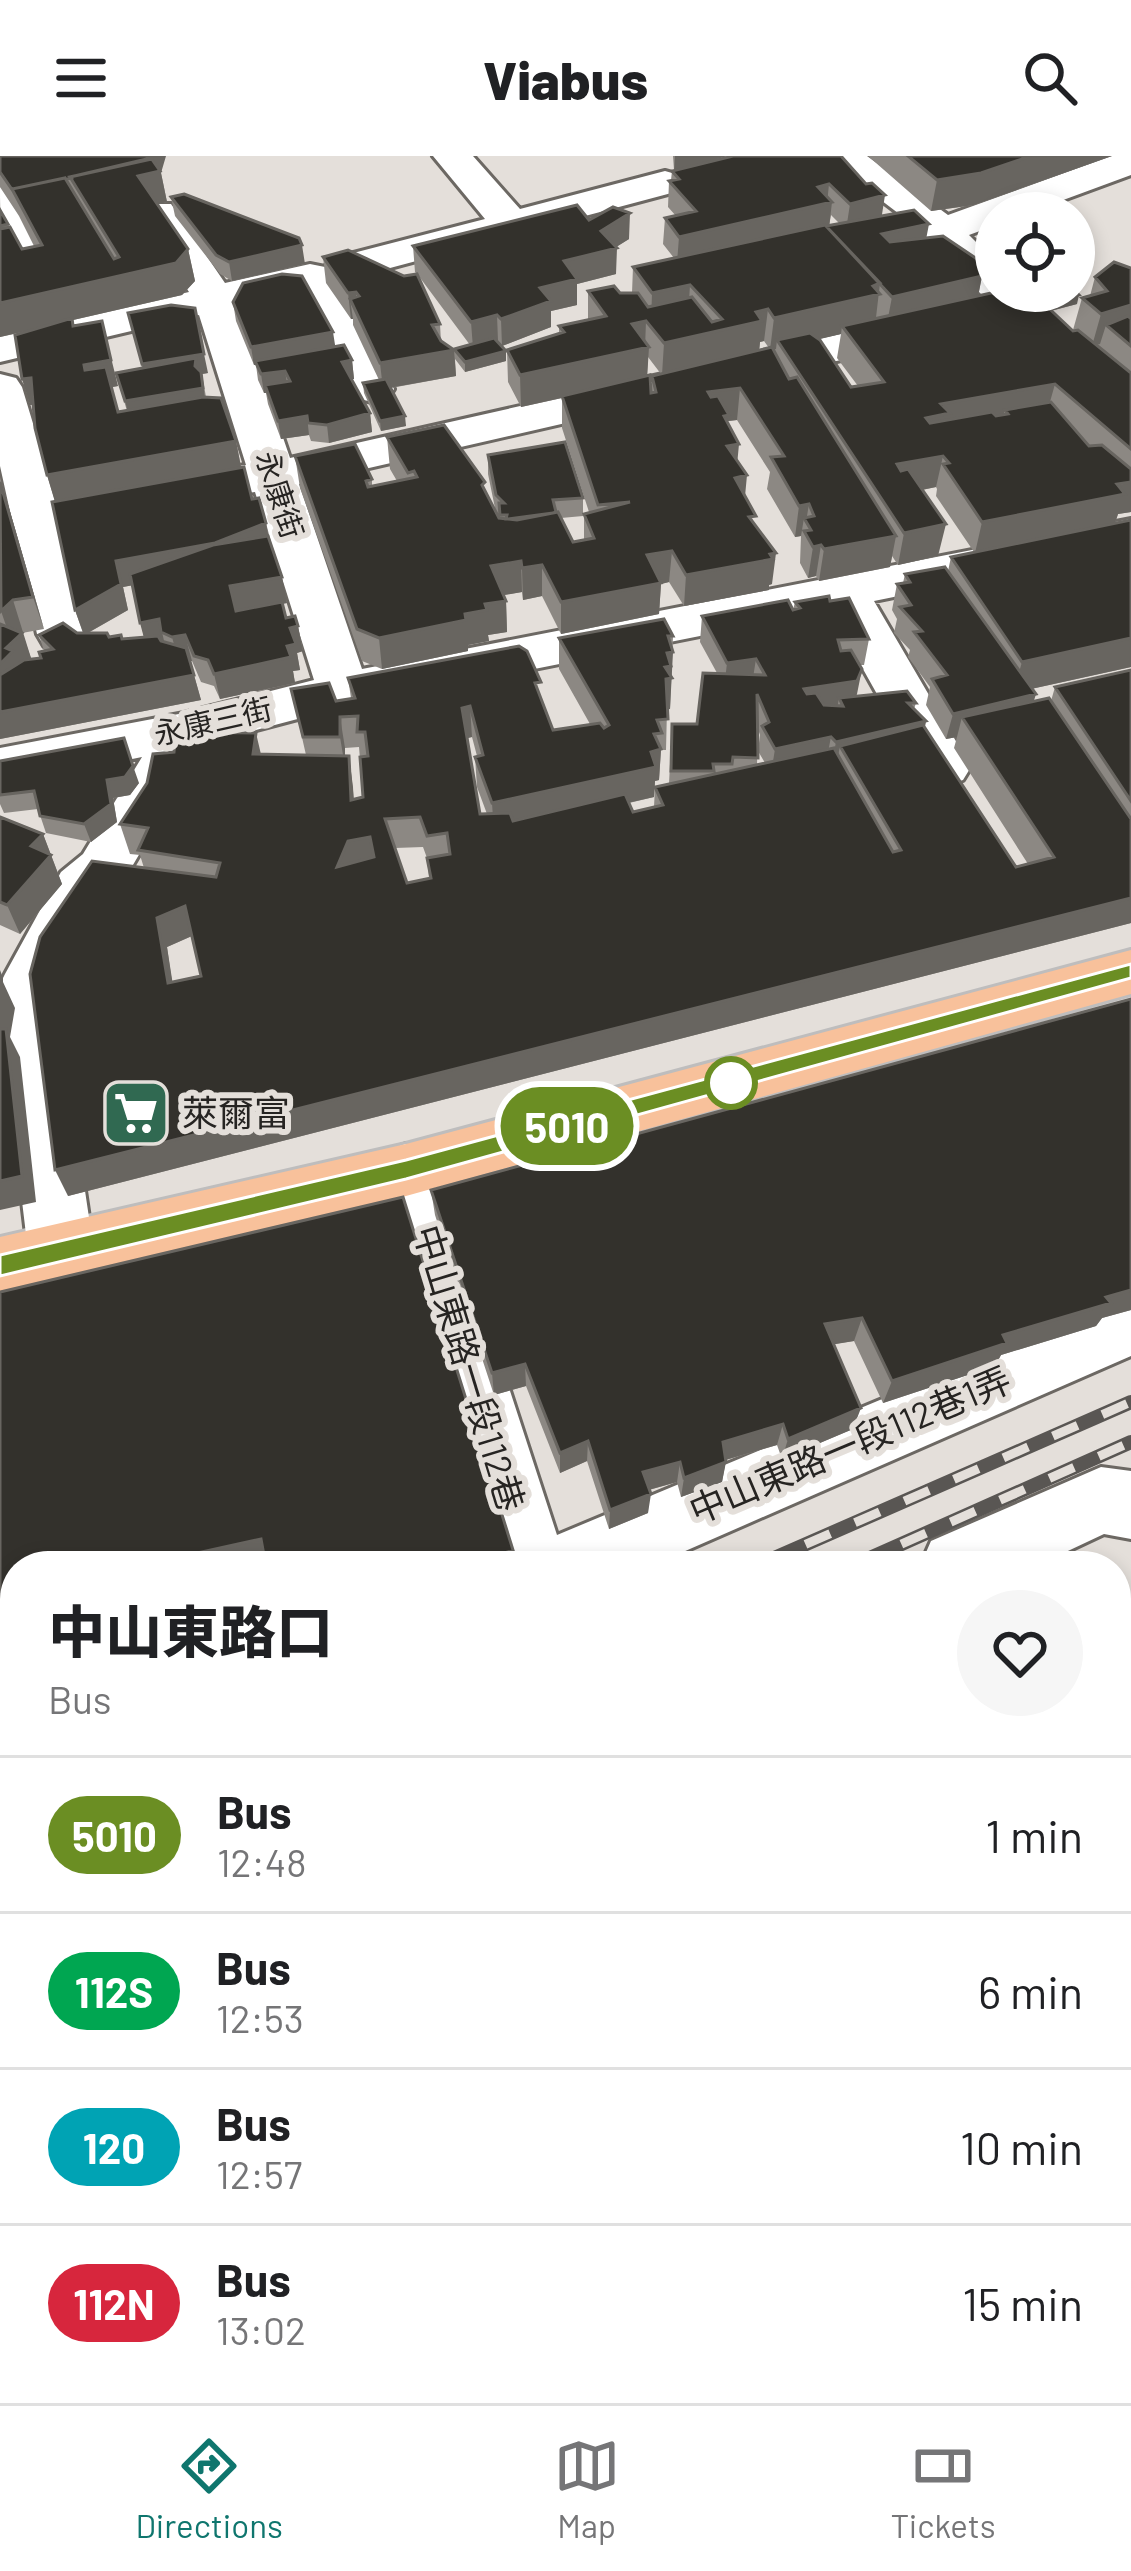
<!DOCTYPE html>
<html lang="en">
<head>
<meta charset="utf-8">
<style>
	:root { --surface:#fff; --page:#f6f6f6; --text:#202124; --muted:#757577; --line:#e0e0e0; --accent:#0f766e }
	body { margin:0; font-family:Barlow,"Noto Sans TC",sans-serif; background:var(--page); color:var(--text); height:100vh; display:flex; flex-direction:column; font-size:45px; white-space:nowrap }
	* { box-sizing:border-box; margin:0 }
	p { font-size:39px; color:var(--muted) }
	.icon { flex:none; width:66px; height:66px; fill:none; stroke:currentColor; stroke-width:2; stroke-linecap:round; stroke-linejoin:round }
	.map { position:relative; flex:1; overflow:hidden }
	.panel { position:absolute; left:0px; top:1395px; width:1131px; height:852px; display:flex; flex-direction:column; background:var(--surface); border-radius:48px 48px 0 0; box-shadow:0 6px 18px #0003 }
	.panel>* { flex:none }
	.badge { padding:0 24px; border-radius:39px; font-size:42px; line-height:78px }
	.controls { position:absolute; left:975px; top:36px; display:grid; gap:24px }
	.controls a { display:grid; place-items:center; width:120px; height:120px; border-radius:50%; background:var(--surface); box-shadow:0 6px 18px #0003; font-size:60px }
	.map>.badge { position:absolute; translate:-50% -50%; box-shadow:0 0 0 6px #fff }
	.round { display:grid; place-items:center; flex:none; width:126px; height:126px; border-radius:63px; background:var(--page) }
	.headline { display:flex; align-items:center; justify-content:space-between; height:204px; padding:0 48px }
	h1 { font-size:57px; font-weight:800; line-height:90px }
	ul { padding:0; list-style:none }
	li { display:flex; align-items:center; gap:36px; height:156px; padding:0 48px; border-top:3px solid var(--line) }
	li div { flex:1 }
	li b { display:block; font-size:45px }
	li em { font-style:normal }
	li .badge { min-width:132px; font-weight:700; text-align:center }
	header { display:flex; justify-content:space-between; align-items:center; height:156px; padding:0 48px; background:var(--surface); font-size:54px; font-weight:800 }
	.menu { display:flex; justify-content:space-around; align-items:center; height:168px; border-top:3px solid var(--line); background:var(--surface); font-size:33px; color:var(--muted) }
	.menu a { display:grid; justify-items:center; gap:6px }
	.menu .current { color:var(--accent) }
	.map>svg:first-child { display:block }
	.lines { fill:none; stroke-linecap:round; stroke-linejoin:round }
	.minor-casing { stroke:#6c6863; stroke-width:6 }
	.major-casing { stroke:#bebdbd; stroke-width:6 }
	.minor { fill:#fff; fill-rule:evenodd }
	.major { fill:#f8c19b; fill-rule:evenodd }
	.rail-far1-casing { stroke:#595653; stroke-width:14 }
	.rail-casing { stroke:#595653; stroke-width:16 }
	.rail-far1 { stroke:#e4dfda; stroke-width:9; stroke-dasharray:27; stroke-linecap:butt }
	.rail { stroke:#e4dfda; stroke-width:12; stroke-dasharray:34; stroke-linecap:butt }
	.wall { fill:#8c8883; fill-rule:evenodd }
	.shaded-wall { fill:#686560 }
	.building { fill:#33312c; stroke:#686560; stroke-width:3; fill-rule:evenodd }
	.line { fill:#6b8e23; stroke:#fff; stroke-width:3 }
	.stop-dot { fill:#fff; stroke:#6b8e23; stroke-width:6 }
	.labels { text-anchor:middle; stroke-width:12; stroke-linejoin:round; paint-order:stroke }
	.far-street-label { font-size:30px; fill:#262422; stroke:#e4dfda }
	.poi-label { font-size:36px; fill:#262422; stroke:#e4dfda; text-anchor:start }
	.street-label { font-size:36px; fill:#262422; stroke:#e4dfda }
</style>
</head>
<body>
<header><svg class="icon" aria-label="menu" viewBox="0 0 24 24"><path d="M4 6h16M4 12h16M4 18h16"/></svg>Viabus<svg class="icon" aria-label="search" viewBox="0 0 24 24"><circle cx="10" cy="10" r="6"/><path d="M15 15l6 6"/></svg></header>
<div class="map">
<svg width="1131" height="2247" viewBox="0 0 1131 2247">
	<rect width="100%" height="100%" fill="#e4dfda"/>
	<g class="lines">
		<g class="minor-casing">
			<path id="minor" d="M433 0H473L520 53 665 15 679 19 685 27 679 35 345 124 331 121 394 233 388 242 372 246 356 242 298 135 238 150 290 302 924 159 939 163 945 172 939 181 924 185 299 328 362 513 1131 363V393L874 445 971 611 963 624 944 630 925 624 830 454 343 551 188 592 195 603 123 726 102 745 55 834 94 1095 84 1115 61 1123 38 1115 28 1095 0 862V828L5 818 61 716 83 698 142 601 0 630V592L184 557 314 524 255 336 61 362 87 478 80 490 62 494 44 490 37 478 0 310V218L16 222 22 231 53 334 246 309 199 159 0 206V180L189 136 137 56 143 48H171L225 127 310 108 325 111 330 103 485 63Z
				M823 0H867L948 59 1111 0H1131V19L1028 57H996V69L969 79 996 106V135H1013L996 141 981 138 915 70Z
				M0 31 14 35 20 43 61 120 55 129 40 132 25 129C1 93 0 73 0 31Z
				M406 988 428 995 438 1014 557 1379 1131 1139V1200L651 1410H494L374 1014 384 995Z
				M1101 1311 1131 1315V1383L1104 1378 1036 1410H920L931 1385Z
				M15 1570V1648L0 1653V1575Z
				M1116 1708 1131 1710V1792L1116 1790Z
				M9 2015H15V2108L0 2115V2018Z
				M493 2232H587L586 2247H492Z
				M762 2232H856L855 2247H761Z"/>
		</g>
		<g class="major-casing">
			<path id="major" d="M1131 794V838L406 1040 0 1137V1081L406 988Z"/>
		</g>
		<use href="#minor" class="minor"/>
		<use href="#major" class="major"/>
		<g class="rail-far1-casing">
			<path id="rail-far1" d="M756 1410 1131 1246
				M852 1410 1131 1286"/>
		</g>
		<g class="rail-casing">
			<path id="rail" d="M0 1741 15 1735
				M0 1789 15 1782"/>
		</g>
		<use href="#rail-far1" class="rail-far1"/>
		<use href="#rail" class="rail"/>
	</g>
	<path class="wall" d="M0 0 161 17 167 46 157 48 188 93 195 125 182 139 73 164 74 170 118 230 112 231 118 256 127 255 116 217 142 212 128 157 208 217 202 218 206 241 236 285 241 311 252 343 266 367 287 447 282 448 286 462 298 470 303 495 297 497 300 514 293 515 295 527 220 543 214 530 201 526 192 505H190L201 544 0 583V321L44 473 22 477 31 502H41L44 495 39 479 83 477 75 454 55 345 47 319 33 249H30L32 174 0 181V54L22 93 34 90 19 60 0 31ZM133 429 144 481 122 483 88 477 128 454 123 431Z
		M673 0H727L703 7 841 0 882 60 927 82 982 120 978 140 1037 142 1033 138V135H1074L1077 148 1051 155 1073 174 1082 142 1090 140 1095 121 1131 112V356L1118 358 1115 367 1131 364V511L1031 533 1033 545H1051L1055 531 1131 514V767L68 1040 144 712 140 699 130 698 120 668 174 596 306 599 291 533 336 545 351 542 348 522 541 543 553 574 590 568 559 513V482L673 480 670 553H667L666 594H661L659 624 655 625 654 641 629 647 633 656 654 651 655 631 669 628 672 568H697L717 517 700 486 702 460 793 454 795 446 830 445 869 483 864 509H860L856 540 916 547 914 553 926 565 925 571 1016 711 1028 708 954 592 957 581 946 583 926 549 930 531 908 501 910 494 894 477 897 463 892 454 897 428 903 427 905 418 948 415 951 401 974 396 936 340 937 333 936 331 922 334 938 400 898 409 892 400 890 411 819 425 816 420 808 422 800 407 801 380 795 381 767 333 770 316 737 264 728 265V267L745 339 772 428 769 429V434L684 450 669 426 661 428 659 458 561 478 542 440 523 444 522 436 504 439 506 445 507 476 488 479 489 485 468 489V495L382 513 362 505 300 332 295 300 372 323V330L397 325 390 313 387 281 486 337 496 357 488 318V299L583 342V360L561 362 573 386 584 384V358L589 356 562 272V242L521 251 508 226 507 194 559 177V170L588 164V135L632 137 633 111 674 102 663 88 665 62 676 60 668 51 669 25 671 24 672 15 674 14ZM831 59 840 68 829 70ZM841 178 837 202 858 230 851 231 819 183ZM764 185 769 192 759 194 760 186ZM648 201 661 218 652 220V237L647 219ZM758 573 760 579 758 595 765 607 757 609ZM472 581 477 600 475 601 477 631 487 658H480L467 582ZM359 591 363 641 354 643 349 600H345V592ZM423 691 427 702 429 722 407 727 395 692ZM192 780 201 820 172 826 167 791Z
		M868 0H1112L974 49 931 55Z
		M171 41 305 108 232 125 220 118 175 60Z
		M589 64 629 83 616 91V118L577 128V149L551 155V171L502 190 497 186 506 205 465 216 455 203 456 220 391 232 406 270 381 275 364 237 363 227 379 224 353 169V163H351L326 127 323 101 404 120 417 118 415 116 413 90ZM418 119 470 189 454 194 441 186 440 168Z
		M996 83V102L985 94 988 85Z
		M233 146 335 191 352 204 354 223H351L370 257 372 276 329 287 311 285 309 279 281 283 268 248 266 237H264L258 224 256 209H254L236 165Z
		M0 605 139 627 130 639 113 642 117 666 91 686 46 677 38 653 4 657 0 648Z
		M0 661 43 678 62 728 20 778 0 769Z
		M431 1034 1131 1154 1102 1162 1096 1170 1001 1199 995 1210 883 1247 854 1185 834 1188 853 1273 782 1303 777 1289 726 1304 722 1326 681 1341 677 1326 649 1334 648 1357 609 1373 587 1305 560 1317 526 1230 494 1239 435 1059Z"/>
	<path class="shaded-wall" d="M153 0H166L161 17 167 46 145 52 85 46Z
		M675 0H727L674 16Z
		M1031 0H1112L974 49 931 55 937 24Z
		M829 28 827 48 832 46 829 72 677 107 679 81Z
		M885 39 881 65 846 74 850 48Z
		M630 57 629 83 613 93 617 92 616 118 577 128V149L551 155V171L502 190 501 163 540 132 564 105 601 75Z
		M929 68 924 94 878 104 882 78Z
		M302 89 305 108 232 125 229 106Z
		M188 93 195 125 182 139 73 164 80 196 73 164 0 181V147Z
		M982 120 977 146 887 167 892 141Z
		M880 127 875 170H842L841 178 782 192 777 184 776 193 770 194 774 162Z
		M690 129 688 161 651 169 652 137Z
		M356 136 358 160 350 143 353 163H351L348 137Z
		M1079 139 1077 148 1050 155 1053 145Z
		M1131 149V167L1106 169 1100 188 1092 190 1101 158Z
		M768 153 764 185 760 186 759 197 662 219 664 187Z
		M497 159 498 185 473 192 471 166Z
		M102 165 118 230 91 235 84 209Z
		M646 165 645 192 649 191 647 223 521 251 520 219 632 168Z
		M333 176 336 195 254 209 251 191Z
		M454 194 456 220 383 233 380 207Z
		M506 195V205L465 216V206Z
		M204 198 208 217 202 218 206 251 130 264 125 245 146 227 142 208Z
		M352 204 354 223 344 224 342 206Z
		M285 215 288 234 265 229 266 237H264L261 218Z
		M31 222 38 248 30 249 22 223Z
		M1055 228 1046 260 1008 258 1005 254 1001 268 943 289 926 262 941 248Z
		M740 232 737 264 728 265 726 291 708 236Z
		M370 257 372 276 329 287 327 269Z
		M307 260 309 279 281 283 278 265Z
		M405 260 406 270 381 275 380 265Z
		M236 285 241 311 55 346 47 319Z
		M739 288 736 320 727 290Z
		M943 300 936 331 891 340 897 308Z
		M747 319 744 351 735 322Z
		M0 321 44 473 33 441Z
		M1131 326V356L1118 358 1114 370 975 397 982 366Z
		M809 348 806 366 804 362 801 380 795 381 799 350Z
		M266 367 271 393 221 413 123 431 128 454 84 479 75 454 116 405Z
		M946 368 938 400 898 409 904 377Z
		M896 380 890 411 819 425 824 393Z
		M821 389 816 420 808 422 813 391Z
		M672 395 669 426 661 428 659 458 561 478V446L647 399Z
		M776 397 772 428 769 429V434L684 450 686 419Z
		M521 405 522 436 493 441 491 410Z
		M542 409V440L523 444 522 412Z
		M282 421 287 447 235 456 230 430Z
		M13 444 31 502 0 542V508L6 492 12 487 1 455Z
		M506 445 507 476 488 479 489 485 468 489V495L382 513 379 482 465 458 485 448Z
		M159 463 165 489 147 493 140 467Z
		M298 470 303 495 297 497 300 514 293 515 295 527 220 543 214 518 287 490 290 472Z
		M185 479 192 505 179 507 172 481Z
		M1131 482V511L1013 537 1022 506Z
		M673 496 670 553 664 554 667 497Z
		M756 503 752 528 724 533 727 507Z
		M862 513 857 538 852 551 839 542 837 553 800 559 804 533Z
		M194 519 201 544 0 583V556Z
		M1036 538 1028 564 962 561 957 581 946 583 953 558Z
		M470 550 472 581 464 583 462 552Z
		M340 561 345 592V611L340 581Z
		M926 565 920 591 840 590 836 610 831 611 836 586Z
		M256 577 263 607 253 598Z
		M831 581 826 606 771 618 775 593Z
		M661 593 659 624 655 625 654 641 494 677 492 647Z
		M349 600 353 631 355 674 351 644Z
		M133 610 139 627 130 639 113 642 117 666 91 686 84 668 107 624Z
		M43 678 62 728 20 778 7 749 31 690Z
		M370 681 375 711H337L348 685Z
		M1131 742V767L68 1040 55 1014Z
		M185 750 194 779 167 791 177 855 168 827 157 762Z
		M0 814 3 822V826L15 852 10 881 20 901 36 1046 0 1054Z
		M1131 1134V1154L1102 1162 1096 1170 1001 1199 995 1210 883 1247 892 1225 1003 1179 1106 1141Z
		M862 1162 854 1185 818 1191 825 1168Z
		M525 1208 526 1230 494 1239 492 1217Z
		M861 1252 853 1273 782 1303 788 1283Z
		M783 1268 777 1289 718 1306 723 1286Z
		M588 1285 587 1305 560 1317V1297Z
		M680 1306 677 1326 641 1336 643 1316Z
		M726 1306 722 1326 681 1341 684 1322Z
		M651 1338 648 1357 609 1373 610 1354Z
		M261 1383 270 1401 232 1410H195L193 1398Z
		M513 1394 515 1410H468Z
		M15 1479V1578L0 1582V1483Z"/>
	<path class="building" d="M0 0H153L152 3 70 21 71 22 66 23 65 22 12 33 13 35 0 16Z
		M733 0H841L866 28 872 27 885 39 850 48 829 28 818 31 832 46 679 81 665 62 696 55 669 25 679 23 672 15Z
		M908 0H1031L981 17 937 24Z
		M151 2 160 15 138 20 188 93 176 107 0 147V73L10 71 22 93 42 89 12 33 65 22 114 103 119 101 70 21Z
		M184 38 299 82 302 89 229 106 216 99 171 41Z
		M577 49 589 64 613 51 630 57 601 75 617 92 564 105 577 123 540 132 551 145 501 163 497 159 471 166 413 90Z
		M0 54 8 68 0 70Z
		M914 54 929 68 882 78 890 86 943 80 980 105 982 120 892 141 826 70Z
		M825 69 880 127 873 130 880 138 774 162 768 153 756 156 762 165 664 187 646 165 632 168 649 191 520 219 507 194 564 176 559 170 606 160 588 135 614 130 620 137H638L648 151 692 141 712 166 722 163 690 129 652 137 633 111Z
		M348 94 404 120 417 118 440 168 432 169 441 185 454 194 380 207 350 143 359 140 356 136 348 137 323 101Z
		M1114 106 1131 112V149L1101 158 1082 142 1107 135 1095 121Z
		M282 118 302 120 333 176 251 191 233 146 243 127Z
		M1074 134 1079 139 1053 145 1042 135Z
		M1000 135 1024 137 1039 143 1073 175 1078 174 1131 217V293L1055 228 941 248 950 257 926 262 930 267 992 256 996 260 1008 258 1005 254 1051 246 1089 290 1102 289 1131 313V326L1117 328 1125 338 982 366 943 308 949 307 943 300 897 308 901 315 908 313 946 368 904 377 777 184 810 177 820 184 851 231 884 226 842 170Z
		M171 149 195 152 204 198 142 208 128 157Z
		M1128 160 1131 163V190L1106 169Z
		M72 162 73 170 102 165 111 204 84 209 85 214 106 211 118 256 203 241 221 242 236 285 47 319 35 272 31 222 22 223 15 179Z
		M494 182 506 195 465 206 454 193Z
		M344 189 352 204 342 206 370 257 327 269 308 267 307 260 278 265 265 229 290 225 285 215 261 218 255 205Z
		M772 191 789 223 797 221 896 380 824 393 821 389 813 391 804 375 811 374 804 362 814 360 809 348 799 350 771 301 784 300 740 232 708 236 711 241 718 240 729 259 724 260 739 288 727 290 747 319 735 322 756 360 749 361 776 397 770 398 773 403 686 419 672 395 647 399 661 427 561 446 542 409 522 412 521 405 491 410 506 445 485 448 487 454 465 458 466 464 379 482 357 473 295 300 355 288 372 323 366 325 368 331 417 321 414 315 408 317 387 281 444 269 485 326 482 329 499 362 517 364 558 356 573 386 594 382 584 358 630 346 598 349 562 240 650 219 651 237 656 236 652 220Z
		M196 202 195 210 201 216 203 232 125 245 116 217Z
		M386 223 405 260 380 265 363 227Z
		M565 286 583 342 553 344 556 356 553 357 508 363H506L507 359H500L499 347H504L496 339 488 299Z
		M244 311 252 343 259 342 266 367 215 387 116 405 121 428 75 454 52 346Z
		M0 326 33 441 13 444 1 455Z
		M1131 364V482L1022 506 951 401Z
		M268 380 282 421 230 430 236 455 282 446 286 462 295 460 298 470 290 472 296 488 287 490 291 501 214 518 208 504 194 500 185 479 172 481 161 476 159 463 140 467 130 418 213 389Z
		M945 411 1036 538 953 558 932 523 947 519 914 476 922 475 900 451 911 449 897 428 910 426 905 418Z
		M829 440 830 445 849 442 869 483 838 484 841 495 851 494 862 513 857 525 804 533 807 538 816 537 824 549 843 550 839 542 907 535 916 547H908L926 565 836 586 831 581 775 593 762 570 769 566 757 538 758 602 733 601 732 608H713L714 615H671L672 568H697L703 517 765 519 756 503 727 507 702 460 788 444 793 454 800 452 795 446Z
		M664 463 673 480H668L673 496 667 497 671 510 665 511 672 522 666 523 668 563 657 564 662 577 654 578 661 593 651 596 656 611 492 647 475 601 483 599 470 550 462 552 480 658 510 657 513 665 625 638 633 656 663 649 655 631 834 592 893 696 901 694 840 590 923 569 1016 711 1054 701 962 561 1049 542 1131 663V742L55 1014 30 818 40 781 92 705 216 721 220 707 138 694 148 672 120 668 147 627 153 598 174 596 176 576 256 577 253 598 349 600 351 644 363 641 360 601 368 600 365 576H357L358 560 340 561V581H303L291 533 329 527 336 545 355 542 348 522 519 490 527 495 541 526 535 527 553 574 600 567 604 572 609 569 559 482ZM420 661 427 680 447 677 450 698 427 702 431 722 407 727 385 663ZM370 681 374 701 337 711 348 685ZM185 750 201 820 168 827 157 762Z
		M63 467 77 477H107L109 481 121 479 122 483 158 480 161 485 186 492 194 519 0 556V519L24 504 41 502 39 496 53 493 39 479Z
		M0 468 22 477 6 492 13 495 0 508Z
		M1131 514V645L1055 531Z
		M124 582 133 610 125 621 107 624 111 648 84 668 40 660 34 635 0 639V605Z
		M0 661 43 678 31 690 51 699 7 749 0 746Z
		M1131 843V1134L1106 1141 1111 1147 1003 1179 1007 1187 892 1225 862 1162 825 1168 861 1252 788 1283 783 1268 723 1286 726 1306 684 1322 680 1306 643 1316 651 1338 610 1354 588 1285 560 1297 525 1208 492 1217 431 1034Z
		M0 873H6L22 1020 0 1025Z
		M403 1041 513 1394 468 1410H266L261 1383 193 1398 195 1410H15V1479L0 1483V1136Z
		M0 1507 6 1562 0 1563Z"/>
	<path class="line" d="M1131 808V822L406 1023 0 1120V1099L406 1004Z"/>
	<defs>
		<g id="supermarket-square" transform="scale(3.45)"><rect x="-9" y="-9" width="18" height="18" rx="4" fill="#306951" stroke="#e4dfda"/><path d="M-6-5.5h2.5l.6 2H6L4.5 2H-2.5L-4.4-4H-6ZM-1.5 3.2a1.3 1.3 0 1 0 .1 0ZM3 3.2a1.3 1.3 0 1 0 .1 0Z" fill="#fff"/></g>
	</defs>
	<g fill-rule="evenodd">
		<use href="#supermarket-square" x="136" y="957"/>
	</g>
	<circle class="stop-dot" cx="731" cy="927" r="24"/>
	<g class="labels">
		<g class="far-street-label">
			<text transform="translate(279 339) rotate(72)" y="10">永康街</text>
			<text transform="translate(213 566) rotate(-13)" y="10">永康三街</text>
		</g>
		<g class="poi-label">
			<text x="182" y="970">萊爾富</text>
		</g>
		<g class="street-label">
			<text transform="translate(469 1212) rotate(73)" y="13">中山東路一段112巷</text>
			<text transform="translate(850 1289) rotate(-23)" y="13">中山東路一段112巷1弄</text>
		</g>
	</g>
</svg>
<div class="controls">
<a><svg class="icon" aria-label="locate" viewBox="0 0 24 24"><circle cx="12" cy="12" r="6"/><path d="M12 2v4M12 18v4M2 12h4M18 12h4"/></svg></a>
</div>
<b class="badge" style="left:567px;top:970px;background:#6b8e23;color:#fff">5010</b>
<section class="panel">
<div class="headline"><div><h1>中山東路口</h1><p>Bus</p></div><a class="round"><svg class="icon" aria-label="heart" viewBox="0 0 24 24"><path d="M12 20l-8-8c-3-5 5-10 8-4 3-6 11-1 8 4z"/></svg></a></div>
<ul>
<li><span class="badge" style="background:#6b8e23;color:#fff">5010</span><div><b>Bus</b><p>12:48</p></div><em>1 min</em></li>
<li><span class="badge" style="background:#00a651;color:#fff">112S</span><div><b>Bus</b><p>12:53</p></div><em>6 min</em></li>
<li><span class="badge" style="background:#00a3b4;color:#fff">120</span><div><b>Bus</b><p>12:57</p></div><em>10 min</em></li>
<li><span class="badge" style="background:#d7263d;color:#fff">112N</span><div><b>Bus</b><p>13:02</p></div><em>15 min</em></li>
</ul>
</section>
</div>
<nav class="menu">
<a class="current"><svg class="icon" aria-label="directions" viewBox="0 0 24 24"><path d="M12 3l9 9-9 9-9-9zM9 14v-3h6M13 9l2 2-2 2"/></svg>Directions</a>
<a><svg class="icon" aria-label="map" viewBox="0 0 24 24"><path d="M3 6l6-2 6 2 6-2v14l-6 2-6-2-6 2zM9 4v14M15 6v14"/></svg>Map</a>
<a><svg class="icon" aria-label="tickets" viewBox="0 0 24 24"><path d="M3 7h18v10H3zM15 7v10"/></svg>Tickets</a>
</nav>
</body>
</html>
